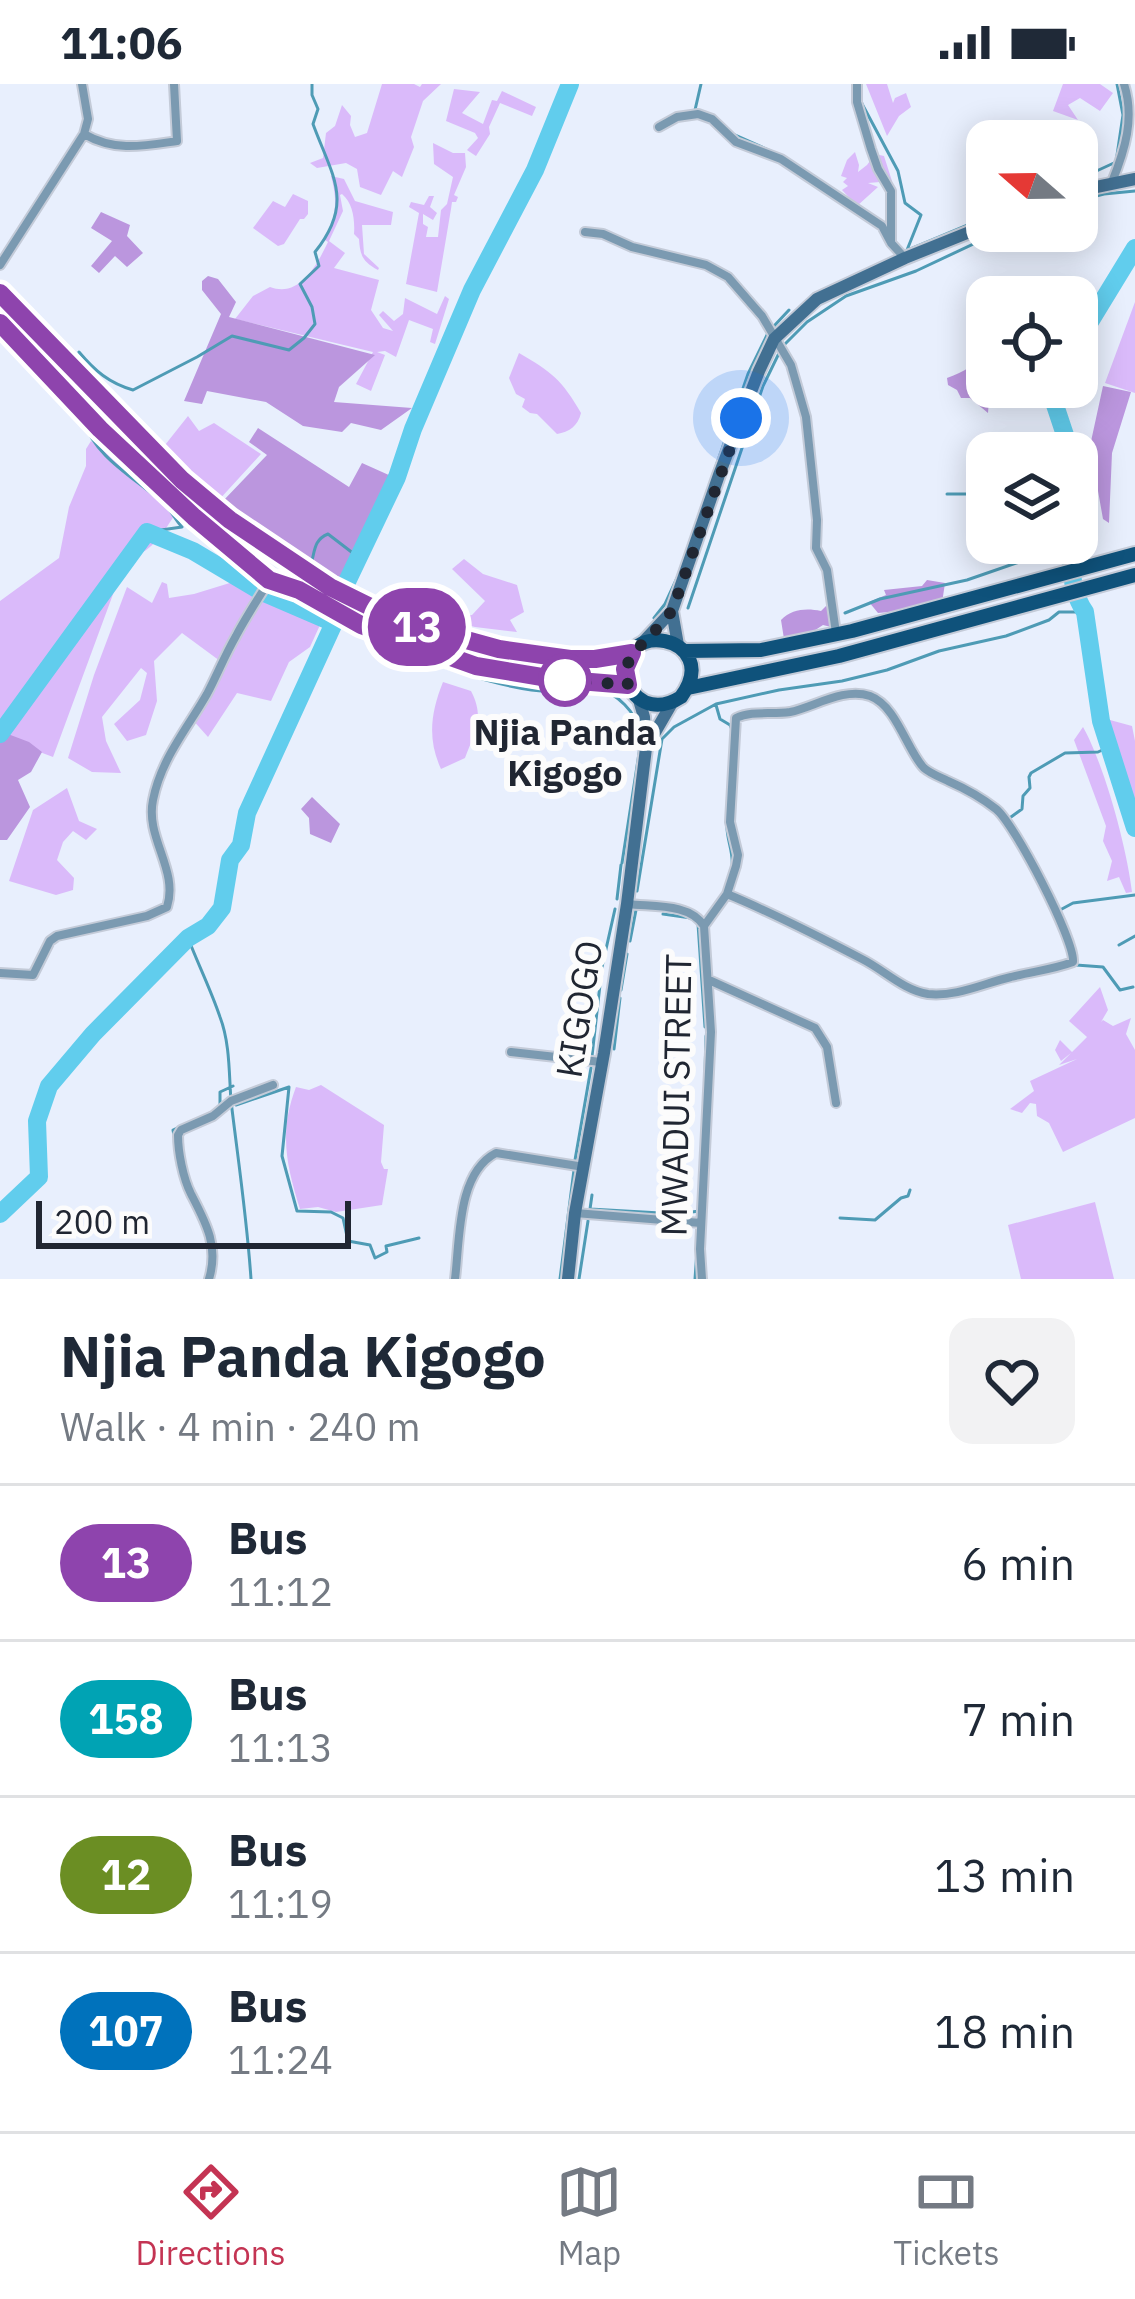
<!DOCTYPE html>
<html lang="en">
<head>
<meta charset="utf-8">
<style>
	:root { --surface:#fff; --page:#f2f2f3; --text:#1f2937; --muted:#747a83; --line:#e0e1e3; --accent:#c43453 }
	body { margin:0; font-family:"IBM Plex Sans",sans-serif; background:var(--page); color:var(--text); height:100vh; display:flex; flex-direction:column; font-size:45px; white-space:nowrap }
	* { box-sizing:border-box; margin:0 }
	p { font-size:39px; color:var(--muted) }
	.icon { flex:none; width:66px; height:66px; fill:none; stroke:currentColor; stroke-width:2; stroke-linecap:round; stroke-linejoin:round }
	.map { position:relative; height:1195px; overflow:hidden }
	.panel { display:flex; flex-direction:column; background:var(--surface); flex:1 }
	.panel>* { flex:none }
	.badge { padding:0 24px; border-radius:39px; font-size:42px; line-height:78px }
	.needle { width:78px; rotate:290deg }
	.tools { position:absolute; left:966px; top:36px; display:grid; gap:24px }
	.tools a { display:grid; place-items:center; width:132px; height:132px; border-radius:24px; background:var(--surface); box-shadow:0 6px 30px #0003; font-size:60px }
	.scale { position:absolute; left:36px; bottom:30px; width:315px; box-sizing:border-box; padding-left:12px; border:6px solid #202632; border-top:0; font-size:33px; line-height:42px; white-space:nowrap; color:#202632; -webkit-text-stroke:9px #fcfcfc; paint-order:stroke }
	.you { position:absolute; width:60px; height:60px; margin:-30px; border:9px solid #fff; border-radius:50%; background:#1a73e8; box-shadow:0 0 0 18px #1a73e833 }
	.map>.badge { position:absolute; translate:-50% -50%; box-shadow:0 0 0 6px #fff }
	.round { display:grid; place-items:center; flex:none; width:126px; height:126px; border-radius:24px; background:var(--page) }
	.head { display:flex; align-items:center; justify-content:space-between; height:204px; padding:0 60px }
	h1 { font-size:57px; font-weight:800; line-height:90px }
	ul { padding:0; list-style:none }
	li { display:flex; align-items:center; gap:36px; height:156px; padding:0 60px; border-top:3px solid var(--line) }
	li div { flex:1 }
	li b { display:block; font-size:45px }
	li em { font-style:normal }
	li .badge { min-width:132px; font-weight:700; text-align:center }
	.status { display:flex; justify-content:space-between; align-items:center; height:84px; padding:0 60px; background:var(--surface); direction:ltr }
	.status svg { height:33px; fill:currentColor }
	.tabs { display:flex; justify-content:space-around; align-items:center; height:168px; border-top:3px solid var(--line); background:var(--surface); font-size:33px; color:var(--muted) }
	.tabs a { display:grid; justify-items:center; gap:6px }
	.tabs .active { color:var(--accent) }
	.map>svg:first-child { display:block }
	.green { fill:#dabafa }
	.forest { fill:#bb96de }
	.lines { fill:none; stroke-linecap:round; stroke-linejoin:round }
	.stream { stroke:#4e9bb5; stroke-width:3 }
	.river { stroke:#61cded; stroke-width:18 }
	.street-casing { stroke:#c4cbd8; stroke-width:12 }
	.secondary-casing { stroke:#c4cbd8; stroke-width:16 }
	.primary-casing { stroke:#c4cbd8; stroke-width:18 }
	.street { stroke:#7b9ab1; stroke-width:8 }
	.secondary { stroke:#427092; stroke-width:12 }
	.primary { stroke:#0f527b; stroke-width:14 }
	.line-casing { stroke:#fff; stroke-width:27 }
	.line { stroke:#8e44ad; stroke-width:18 }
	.walk { stroke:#202632; stroke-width:12; stroke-dasharray:0 21.6 }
	.stop-dot { fill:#fff; stroke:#8e44ad; stroke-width:6 }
	.labels { text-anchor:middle; stroke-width:12; stroke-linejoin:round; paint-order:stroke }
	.stop-label { font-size:36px; font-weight:bold; fill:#202632; stroke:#fcfcfc }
	.street-label { font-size:36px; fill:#202632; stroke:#fcfcfc }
</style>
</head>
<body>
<div class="status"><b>11:06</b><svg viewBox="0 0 49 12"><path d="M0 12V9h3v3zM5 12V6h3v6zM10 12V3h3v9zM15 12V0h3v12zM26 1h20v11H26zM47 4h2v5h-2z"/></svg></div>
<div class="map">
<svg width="1135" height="1195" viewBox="0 0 1135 1195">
	<rect width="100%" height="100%" fill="#e8effd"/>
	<path class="green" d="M382 0H414L420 3 422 0H441L423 17 411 53 414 63 402 93 393 87 381 111 360 103 357 85 346 79 317 84 310 79 323 74 326 49 335 42 342 21 351 32 350 41 355 53 367 49Z
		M866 0H887L893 19 895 14 906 9 911 23 899 32 887 52Z
		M1063 0H1100L1113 9 1100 27 1080 14 1068 21 1078 36 1053 27Z
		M454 5 480 8 462 29 483 40 492 16 497 17 502 7 536 23 532 32 500 19 489 43 490 50 476 72 467 66 478 54 475 49 446 37Z
		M433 59 453 69H465L466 83 454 111 458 113 456 118H452L451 125 437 208 406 200 419 129 409 123 411 118 424 121 429 112H434L430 123 437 129 433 136 423 130V140L428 143 426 153H438L441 126 447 120 453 93 434 80Z
		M855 68 859 81 858 88 867 81 875 70 884 72 892 97 868 99 878 103 857 122 842 106 848 102 843 98 847 94 841 92 847 76Z
		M331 92 344 95 355 117 393 128 391 141H362L364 170 379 184 378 186C363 178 360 172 359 155L354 150C355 136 353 119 342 110L340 111 343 127 329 157 345 169 334 184 379 196 371 226 383 244 393 247 379 231 383 227 394 237 403 230 405 214 437 230 445 212 449 215 435 260 430 258 433 245 409 236 396 273 385 267 377 268 385 271 371 307 356 300 373 268 235 235 253 212 270 203C300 214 317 181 328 158L325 156C336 133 338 117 331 92Z
		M293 110 308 117V130L304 135H300L284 160 278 162 253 144 273 117 285 123Z
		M1135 218V309L1105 299Z
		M519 269C552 288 562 296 581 329 578 342 569 348 557 350L537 330 530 329 522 323 525 315 516 310 509 294Z
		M188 332 199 347 214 339 261 370 217 418 165 361Z
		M91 357C123 376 151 402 174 432 161 452 151 469 126 475L53 673 0 653V517L59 474 69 423 86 382V365Z
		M464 475 483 490 517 501 524 528 510 536 517 548 475 543 448 536 447 533 472 531 485 517 452 485Z
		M162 498 167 500 169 514 194 510 233 498 295 517 320 541 310 563 289 578 271 617 237 609 208 653 191 634 220 577 182 549 154 577 157 617 146 651 127 657 114 640 140 616 147 589 141 584 102 633 106 657 121 689 92 688 68 674 94 591 127 503 152 519Z
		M443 598 471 607C485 634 475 647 465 674L441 685C427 655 431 628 443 598Z
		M1110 636 1132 642 1135 657V739L1106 680Z
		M1083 643C1104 680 1127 764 1132 808L1126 809 1119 793 1107 797 1112 777 1103 757 1106 742 1074 656Z
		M67 704 79 737 97 745 86 756 73 747 63 758 57 776 74 794 73 806 56 811 9 797 33 726Z
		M1100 903 1108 926 1101 938 1103 936 1113 942 1131 934 1126 950 1135 966V1034L1063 1068 1049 1039 1037 1032 1036 1020 1030 1019 1022 1029 1010 1025 1034 1007 1030 997 1077 975 1059 981 1071 969 1061 977 1055 966 1060 956 1072 968 1087 953 1069 937Z
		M321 1001 384 1041 381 1078 384 1085H388L382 1121 336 1128 318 1123 300 1125C286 1080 279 1048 296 1003L309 1006Z
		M1095 1118 1114 1195H1021L1008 1141Z"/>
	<path class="forest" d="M101 128 130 141 127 152 143 169 127 183 115 172 99 189 91 182 112 157 91 144Z
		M208 192 218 195 236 218 229 233 375 271 339 303 334 318 412 324 381 346 351 339 342 348 303 342 266 318 207 307 202 320 184 317 221 230 202 206V197Z
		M987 267V303L988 308H994L992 316H989L988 329 970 314H961L957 306 948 301 947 294C963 288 977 281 987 267Z
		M1103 302 1131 308 1112 369 1109 439 1103 435 1090 362Z
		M258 344 349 403 362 379 391 392 341 508 222 418 267 371 249 358Z
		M927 496 945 499 942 519C919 523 900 527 878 529L869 518 886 511 884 506 922 502Z
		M826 522 839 530V538L835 544 823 541 797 558 784 555 781 536C792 525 806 524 821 527Z
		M0 647 29 658 42 668 31 688 18 696 30 723 7 756H0Z
		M312 713 340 740 331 759 310 750 309 734 301 725Z"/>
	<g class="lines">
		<path class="stream" d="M860 16 898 87 905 119 921 131 907 166
			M695 26 701 0
			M733 50 773 68
			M812 91 844 113
			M1077 96 1116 78 1123 31 1117 0
			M1077 117 1104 110 1135 107
			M908 166 987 133
			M774 242 789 226
			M0 252 76 330
			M79 268C95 287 109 299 133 306L197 273 232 252 289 266 304 254 315 240 312 223 300 200 319 182 315 168C355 118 332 92 313 40L318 25 312 11V0
			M83 336C96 375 136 394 164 420 172 427 175 436 182 443L147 448
			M715 385 748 290 768 249
			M947 410H981L986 414 987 421
			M309 485C316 471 311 457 328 450L358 473
			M688 524 763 302 782 263 807 238 846 212 916 187 1001 147
			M845 529 880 515 967 496 1071 460
			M654 534 665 520 677 494
			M334 539C353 542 369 554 387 562 427 577 532 619 572 604
			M599 605C618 610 635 628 640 647
			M716 621 720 635 730 641 732 646
			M1011 733 1022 725 1023 712 1030 704 1029 693 1031 689 1065 669 1098 668 1109 663
			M727 740C726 755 734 768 732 783
			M1032 774 1042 791
			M622 779 640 663
			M637 807 662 655 674 643 716 620 779 606 842 597 887 586 939 567 1006 552 1049 536 1059 528H1085
			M617 815 621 781
			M1060 826 1073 819 1135 811
			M663 830 691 834
			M698 840 705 943
			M188 854C198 880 211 906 220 933 230 959 229 990 231 1017 238 1075 247 1135 251 1195
			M630 857 636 826
			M1119 861 1135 852
			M1076 881 1103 883 1120 906 1133 903
			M621 906 627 870
			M614 965 620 914
			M592 972 602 883 615 825
			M705 989 706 952
			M236 1021 289 1003 282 1072 297 1127 331 1128 343 1134 348 1157 370 1161 375 1174 387 1168 386 1162 419 1154
			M216 1025 220 1021V1008L233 1002
			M175 1057 173 1046 192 1037
			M575 1076 591 984
			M592 1111 590 1125 678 1130 699 1127
			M840 1134 875 1136 901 1114 908 1112 910 1106
			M560 1195 574 1086
			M579 1195 588 1137
			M695 1195 697 1167"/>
		<path class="river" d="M1077 259 1135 164
			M1061 303 1055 321 1071 369
			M1077 407 1082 423 1077 440
			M1072 459C1070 482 1071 508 1085 528L1101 637 1135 744
			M0 650 147 448 193 467 262 508 334 539
			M0 1130 39 1093 37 1037 49 1002 93 950 188 854 208 842 222 824 230 776 241 761 247 729 334 539 343 506 397 393 413 345 472 206 535 86 570 0"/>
		<g class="street-casing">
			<path id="street" d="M857 0V18L871 65 878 85 891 107V157
				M659 43 677 33 698 30 712 35 736 58 781 75 882 142 891 159 904 173
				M84 50C115 68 143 62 177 57L174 0
				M1112 98C1125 66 1135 34 1124 0
				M585 148 603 150 632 163 706 181 728 193 762 232 791 281 806 333 817 436 816 464 827 486 836 549
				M0 181 84 50 88 35 82 0
				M628 820C653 823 690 819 704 842L711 948 700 1165 702 1195
				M704 842 727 810 736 782 738 771 730 738 736 634C752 626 772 631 790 628 814 623 844 603 870 612 897 622 907 667 924 684 931 690 940 693 948 697 964 704 982 714 996 725 1014 739 1075 856 1073 878 1051 886 1034 887 1011 893 984 899 957 913 928 910 903 906 884 886 862 875 818 852 773 829 727 810
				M0 889 33 891 50 857 57 852 147 832 167 823C179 786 145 754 153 716 161 675 187 645 207 610 217 591 225 571 236 552 246 533 258 515 269 497
				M709 896 815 944 827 963 836 1019
				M511 968 601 978
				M575 1129 701 1139
				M209 1195C219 1162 206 1139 191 1110 183 1094 178 1068 178 1051L181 1046 213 1032 231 1017 273 1001
				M455 1195C460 1155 457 1089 496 1069L584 1083"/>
		</g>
		<g class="secondary-casing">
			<path id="secondary" d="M1077 107 1135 95
				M672 527 678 561
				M643 558 672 527 719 391 759 287 774 255 817 215 905 174 987 141
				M646 664 672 619
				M568 1195 575 1129 604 969 627 820 646 664 644 633 639 616"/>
		</g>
		<g class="primary-casing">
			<path id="primary" d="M0 209 121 336 182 396 230 437 330 503 401 539 499 565 570 575H595L631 569
				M0 239 100 345 194 433 269 497 299 507 361 540 475 582 554 595 628 601C640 623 661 626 681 613 726 552 611 529 628 601
				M684 567 761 566 852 547 1135 470
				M688 604 839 572 1135 491"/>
		</g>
		<use href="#street" class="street"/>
		<use href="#secondary" class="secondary"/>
		<use href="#primary" class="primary"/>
	</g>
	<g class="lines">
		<g class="line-casing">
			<path id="line" d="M0 209 182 396 230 436 330 503 401 538 499 565 570 575H595L632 569 625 585 628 601 554 595 476 582 361 541 299 506 269 496 194 433 100 345 0 239"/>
		</g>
		<use href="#line" class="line"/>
		<path class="walk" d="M565 596 554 595 628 601C622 575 635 568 652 550 659 543 665 535 672 527L741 334"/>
	</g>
	<circle class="stop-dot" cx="565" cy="596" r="24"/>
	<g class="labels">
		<g class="stop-label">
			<text x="565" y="661">Njia Panda<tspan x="565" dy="41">Kigogo</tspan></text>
		</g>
		<g class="street-label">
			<text transform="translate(579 925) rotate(-81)" y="13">KIGOGO</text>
			<text transform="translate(676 1011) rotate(-89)" y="13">MWADUI STREET</text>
		</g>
	</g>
</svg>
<div class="tools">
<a><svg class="needle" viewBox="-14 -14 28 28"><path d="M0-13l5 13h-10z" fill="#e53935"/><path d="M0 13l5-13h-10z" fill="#747a83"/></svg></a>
<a><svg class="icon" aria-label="locate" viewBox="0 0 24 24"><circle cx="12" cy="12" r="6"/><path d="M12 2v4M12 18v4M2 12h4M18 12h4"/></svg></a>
<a><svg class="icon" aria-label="layers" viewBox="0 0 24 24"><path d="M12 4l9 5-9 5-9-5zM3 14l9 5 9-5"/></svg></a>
</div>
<div class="scale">200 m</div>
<div class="you" style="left:741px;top:334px"></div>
<b class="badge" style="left:417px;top:543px;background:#8e44ad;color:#fff">13</b>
</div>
<section class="panel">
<div class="head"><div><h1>Njia Panda Kigogo</h1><p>Walk · 4 min · 240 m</p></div><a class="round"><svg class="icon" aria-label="heart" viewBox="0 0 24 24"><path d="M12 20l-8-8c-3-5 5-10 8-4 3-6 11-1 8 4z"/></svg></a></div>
<ul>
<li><span class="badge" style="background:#8e44ad;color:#fff">13</span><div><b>Bus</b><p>11:12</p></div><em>6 min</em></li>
<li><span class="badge" style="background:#00a3b4;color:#fff">158</span><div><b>Bus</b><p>11:13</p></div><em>7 min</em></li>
<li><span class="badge" style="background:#6b8e23;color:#fff">12</span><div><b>Bus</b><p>11:19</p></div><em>13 min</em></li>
<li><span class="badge" style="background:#0072bc;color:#fff">107</span><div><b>Bus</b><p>11:24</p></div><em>18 min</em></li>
</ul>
</section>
<nav class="tabs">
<a class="active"><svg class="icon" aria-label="directions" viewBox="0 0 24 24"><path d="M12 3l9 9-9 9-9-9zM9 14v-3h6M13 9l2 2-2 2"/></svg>Directions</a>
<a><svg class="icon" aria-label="map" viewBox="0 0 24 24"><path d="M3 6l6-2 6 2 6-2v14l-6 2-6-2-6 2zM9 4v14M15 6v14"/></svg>Map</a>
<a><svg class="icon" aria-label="tickets" viewBox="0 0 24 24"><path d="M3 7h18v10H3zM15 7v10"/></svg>Tickets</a>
</nav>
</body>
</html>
